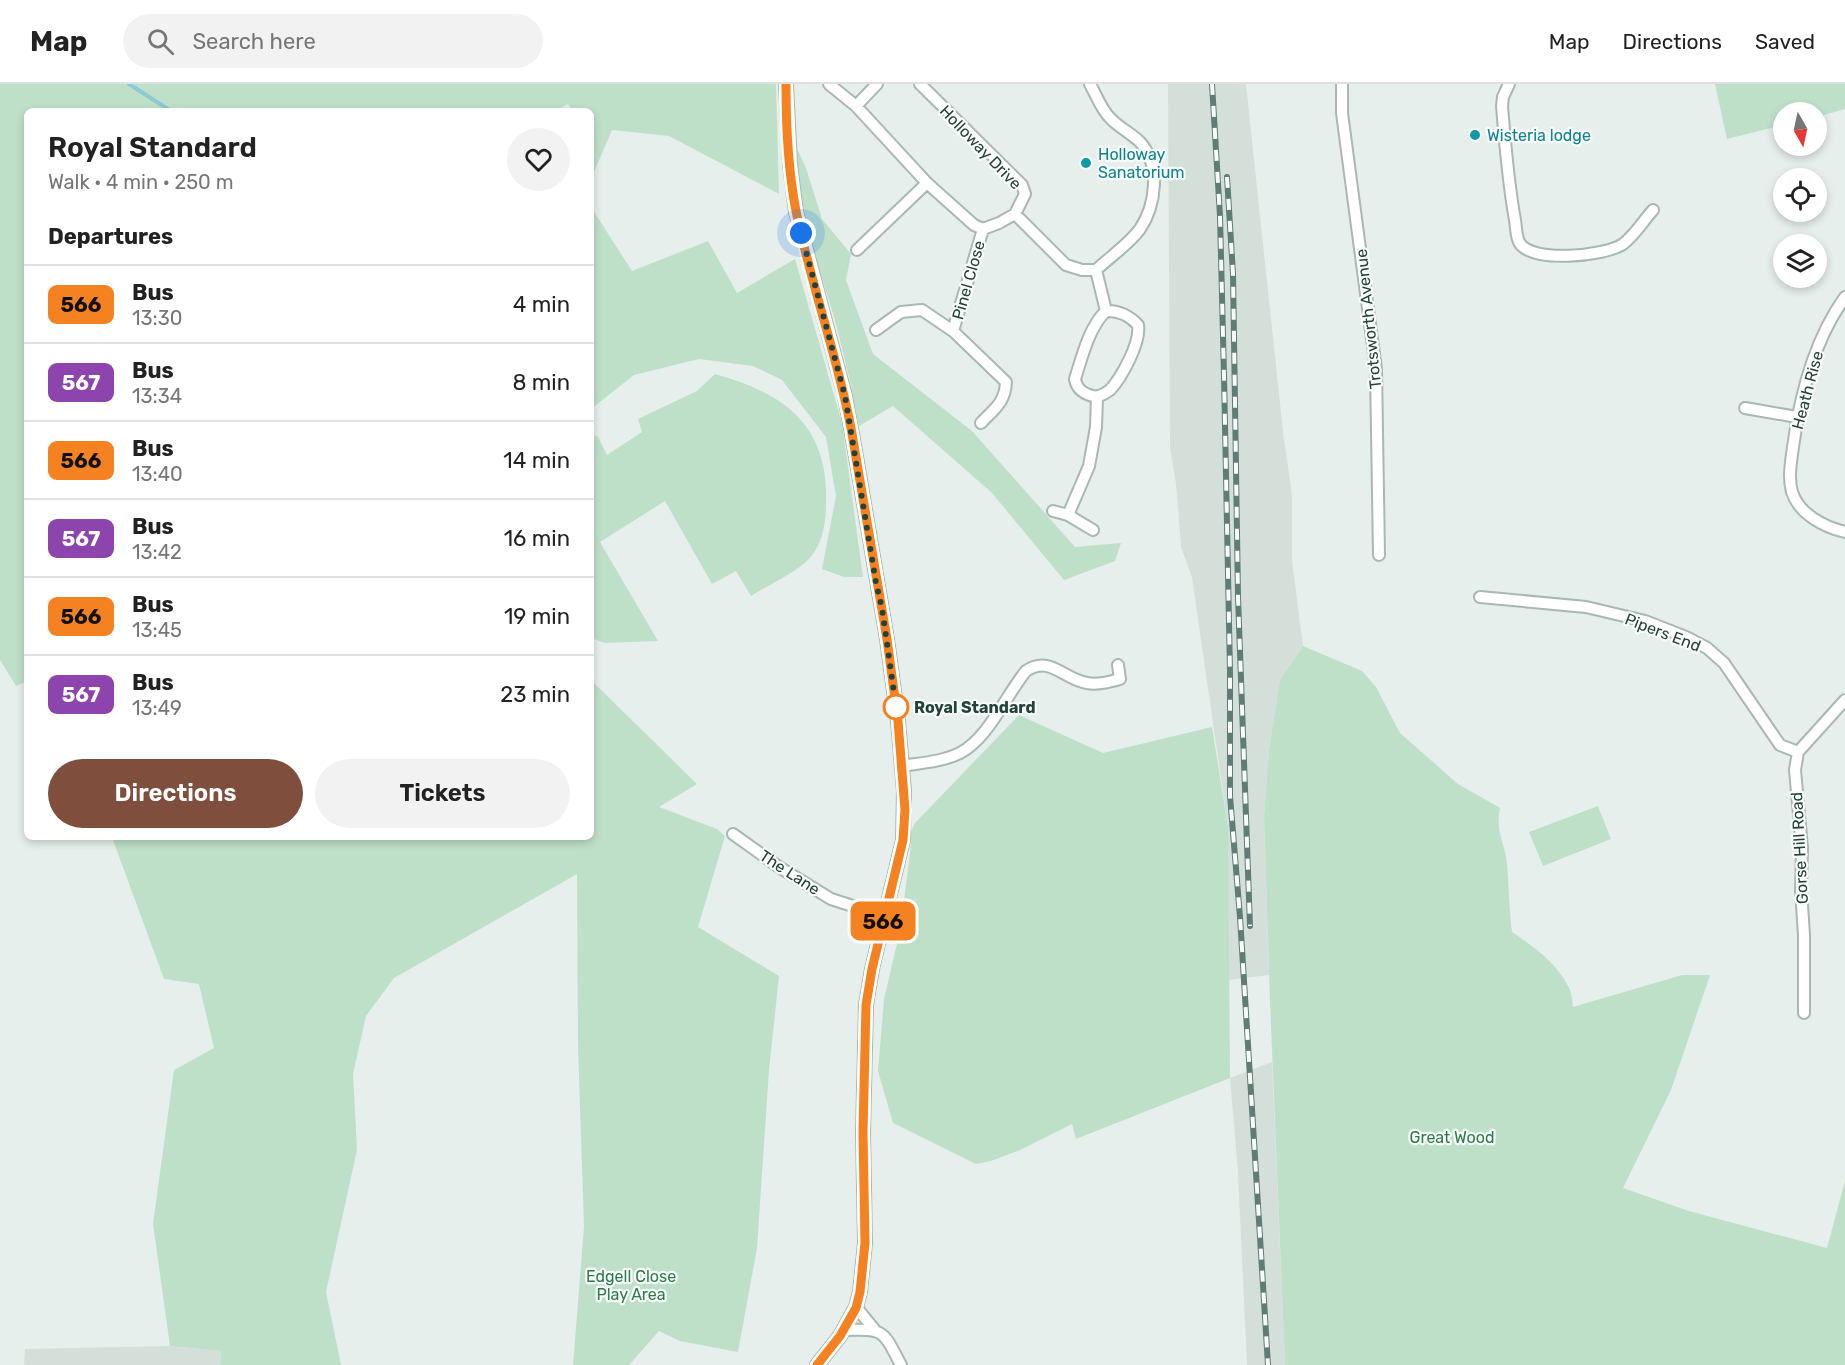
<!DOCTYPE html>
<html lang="en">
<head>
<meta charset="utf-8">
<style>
	:root { --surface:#fff; --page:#f2f2f2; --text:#222; --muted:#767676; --line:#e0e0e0; --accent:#804e3d }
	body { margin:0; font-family:Rubik,sans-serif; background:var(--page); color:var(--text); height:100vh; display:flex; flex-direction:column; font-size:22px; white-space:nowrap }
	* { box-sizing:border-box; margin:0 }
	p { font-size:20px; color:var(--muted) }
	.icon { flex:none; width:33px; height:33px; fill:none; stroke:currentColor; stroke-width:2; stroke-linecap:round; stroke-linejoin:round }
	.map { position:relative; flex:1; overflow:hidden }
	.details { position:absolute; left:24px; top:24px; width:570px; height:732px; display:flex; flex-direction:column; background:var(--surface); border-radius:9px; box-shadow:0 3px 9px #0003 }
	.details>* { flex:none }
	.badge { padding:0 12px; border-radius:9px; font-size:21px; line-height:39px }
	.needle { width:39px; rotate:171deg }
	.tools { position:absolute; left:1773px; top:18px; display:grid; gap:12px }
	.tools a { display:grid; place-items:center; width:54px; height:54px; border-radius:50%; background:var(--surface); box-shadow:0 3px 9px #0003; font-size:30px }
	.you { position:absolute; width:30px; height:30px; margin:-15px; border:4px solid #fff; border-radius:50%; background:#1a73e8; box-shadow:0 0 0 9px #1a73e833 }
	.map>.badge { position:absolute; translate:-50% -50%; box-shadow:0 0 0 3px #fff }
	h2 { padding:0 24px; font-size:22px; line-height:54px }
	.round { display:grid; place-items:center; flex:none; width:63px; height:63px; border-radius:32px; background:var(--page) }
	.head { display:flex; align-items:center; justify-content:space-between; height:102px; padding:0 24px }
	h1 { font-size:28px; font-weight:600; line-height:45px }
	.primary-button { display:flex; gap:12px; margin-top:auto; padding:12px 24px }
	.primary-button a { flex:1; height:69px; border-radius:36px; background:var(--accent); color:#fff; font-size:24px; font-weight:600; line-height:69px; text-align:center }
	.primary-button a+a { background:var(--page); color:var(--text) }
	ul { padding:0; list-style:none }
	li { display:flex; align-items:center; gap:18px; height:78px; padding:0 24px; border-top:2px solid var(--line) }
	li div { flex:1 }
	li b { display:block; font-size:22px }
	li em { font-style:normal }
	li .badge { min-width:66px; font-weight:700; text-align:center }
	header { display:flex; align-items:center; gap:36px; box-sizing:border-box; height:84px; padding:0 30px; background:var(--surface); border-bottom:2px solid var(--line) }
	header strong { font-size:28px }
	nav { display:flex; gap:33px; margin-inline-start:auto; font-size:21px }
	.search { width:420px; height:54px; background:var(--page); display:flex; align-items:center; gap:15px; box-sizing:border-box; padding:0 21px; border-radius:33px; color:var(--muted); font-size:22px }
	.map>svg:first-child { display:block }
	.built { fill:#d4dfda }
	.green { fill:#bfe0c8 }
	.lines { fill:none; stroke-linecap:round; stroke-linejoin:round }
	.stream { stroke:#8ec9d4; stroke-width:4 }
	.minor-casing { stroke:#a8b8b2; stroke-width:14 }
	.tertiary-casing { stroke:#a8b8b2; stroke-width:16 }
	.minor { stroke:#fff; stroke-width:10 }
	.tertiary { stroke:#fff; stroke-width:14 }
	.rail-casing { stroke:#5f7d75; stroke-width:6 }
	.rail { stroke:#f7fbf9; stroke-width:4; stroke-dasharray:11; stroke-linecap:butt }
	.line-casing { stroke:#fff; stroke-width:14 }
	.line { stroke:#f58220; stroke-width:9 }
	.walk { stroke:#24423a; stroke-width:6; stroke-dasharray:0 10.8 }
	.culture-dot { fill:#0f9aa8; stroke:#f7fbf9; stroke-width:2 }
	.stop-dot { fill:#fff; stroke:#f58220; stroke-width:3 }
	.labels { text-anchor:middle; stroke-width:4.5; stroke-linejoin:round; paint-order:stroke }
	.culture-label { font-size:16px; fill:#0d838f; stroke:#f7fbf9; text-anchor:start }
	.street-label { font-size:16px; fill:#24423a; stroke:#f7fbf9 }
	.stop-label { font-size:16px; font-weight:bold; fill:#24423a; stroke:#f7fbf9; text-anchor:start }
	.park-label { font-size:16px; fill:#2d7a4b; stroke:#f7fbf9 }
</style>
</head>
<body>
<header>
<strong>Map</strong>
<div class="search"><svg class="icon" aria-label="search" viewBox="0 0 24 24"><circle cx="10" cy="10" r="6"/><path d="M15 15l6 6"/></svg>Search here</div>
<nav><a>Map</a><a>Directions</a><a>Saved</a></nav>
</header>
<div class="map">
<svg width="1845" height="1281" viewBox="0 0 1845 1281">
	<rect width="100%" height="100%" fill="#e6efeb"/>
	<path class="built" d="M1168 0H1246L1283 348 1292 411V477L1303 562 1280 596 1269 666 1264 732 1269 891 1228 896V743L1192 493 1181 463 1176 400 1170 363Z
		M1272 978 1285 1281H1247L1238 1089 1230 994Z
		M170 1262 221 1267 220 1281H24L25 1265Z"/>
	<path class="green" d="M0 0H776L779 110 669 52 612 46 591 95V27H572L568 20 555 27H27V597L16 602 0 576Z
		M1715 0H1845V25L1817 33 1816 28H1784L1783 41 1727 55Z
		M794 58 806 84 822 135 851 170 846 196 873 270 972 347 1075 463 1121 459 1115 477 1064 496 992 409 893 322 859 342 850 297 835 236 803 133Z
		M591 123 632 187 708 157 737 209 795 175 842 339 863 493H844L822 485 836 412 826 353 782 296 753 282 699 275 634 291 591 325Z
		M715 290C785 309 829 342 826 419 826 438 823 460 809 475 794 490 770 500 751 512L736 487 712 500 665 417 600 458 658 557 605 559 591 554V355L597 351 607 371 642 348 638 335 697 307Z
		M1303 562 1362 587 1376 603 1400 649 1458 700 1500 724C1495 749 1505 758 1507 780 1509 803 1509 825 1512 848 1534 863 1557 879 1569 904 1572 909 1572 917 1573 923L1682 891H1710L1671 1006 1623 1104 1689 1127 1827 1164 1845 1097V1281H1285L1270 918 1264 732 1269 666 1279 602 1280 596Z
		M591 596 697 700 659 723 717 745 725 752 698 843 779 892 769 986 757 1164 738 1268 680 1257 659 1247 629 1281H573L584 1143 578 962 577 790 394 894 366 932 353 990 357 1066 326 1208 341 1281H220L221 1267 170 1262 153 1140 174 986 214 964 199 900 164 895 113 756 121 753H591Z
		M1019 631 1103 669 1212 643 1228 743 1230 994 1076 1055 1072 1040 1020 1066 991 1077 976 1080 893 1039 878 987 884 915 900 847 911 762 910 750 915 739Z
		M1598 722 1611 755 1543 782 1529 748Z"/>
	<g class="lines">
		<path class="stream" d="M129 0 171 27"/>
		<g class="minor-casing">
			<path id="minor" d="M829 0 856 22 927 99 974 141 983 145 999 139 1015 130 1025 110 1022 101 920 0
				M1342 0V29L1376 285 1379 471
				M1509 0 1503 13 1502 22C1505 59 1508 98 1515 136 1516 142 1516 152 1519 158 1530 180 1606 172 1623 160 1635 151 1643 137 1653 126
				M856 22 877 0
				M1015 130 1066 181 1082 186H1096C1110 173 1129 160 1140 145 1156 121 1161 81 1140 58 1132 50 1120 44 1111 35 1102 27 1096 11 1090 0
				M857 166 927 99
				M1845 213C1814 256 1800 311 1793 363 1791 378 1788 394 1792 408 1799 430 1824 443 1845 448
				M876 246 901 228 922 226 953 247 1006 298C1005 319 994 325 981 339
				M953 247 983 145
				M1097 313C1086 311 1077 307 1075 295 1082 273 1089 243 1106 227
				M1745 324 1797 333
				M1053 427 1068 431 1093 446
				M1068 431 1089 382 1096 343 1097 313C1102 311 1106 309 1110 306 1122 293 1141 258 1138 241 1130 232 1118 226 1106 227L1096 186
				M1480 513 1586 523 1645 537 1686 553 1707 564 1724 579 1780 661 1798 668
				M901 682C920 679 942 678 960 669 988 655 1006 611 1026 587 1050 571 1063 595 1087 599 1098 601 1109 598 1120 595L1118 581
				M733 750 779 783 831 815 884 832
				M1804 929V851L1801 806 1802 764 1795 686 1798 668 1845 616
				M856 1223 874 1245
				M844 1246C885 1245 882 1245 901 1281"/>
		</g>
		<g class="tertiary-casing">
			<path id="tertiary" d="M786 0 790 80 796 128 845 312 854 361 887 555 898 637 904 707 903 756 872 885 866 921 863 1048 865 1159 860 1208 856 1223 840 1252 817 1281"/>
		</g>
		<use href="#minor" class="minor"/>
		<use href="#tertiary" class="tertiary"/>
		<g class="rail-casing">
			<path id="rail" d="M1212 0 1220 132 1224 292 1230 588V712L1240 833 1268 1281
				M1227 93 1233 190 1238 513 1250 842"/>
		</g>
		<use href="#rail" class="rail"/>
	</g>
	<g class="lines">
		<g class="line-casing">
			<path id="line" d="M786 0C786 42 788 86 796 127 811 201 837 271 851 344L887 555 898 637 905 726 903 756 872 885 866 921 863 1048 865 1159 860 1208 856 1224 840 1252 817 1281"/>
		</g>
		<use href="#line" class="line"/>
		<path class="walk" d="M801 149 845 312 876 499 882 524 896 623"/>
	</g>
	<g class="culture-dot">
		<circle cx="1475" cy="51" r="6"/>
		<circle cx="1086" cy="79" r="6"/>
	</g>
	<circle class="stop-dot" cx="896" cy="623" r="12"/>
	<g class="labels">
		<g class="culture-label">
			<text x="1487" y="57">Wisteria lodge</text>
			<text x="1098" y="76">Holloway<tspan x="1098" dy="18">Sanatorium</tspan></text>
		</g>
		<g class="street-label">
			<text transform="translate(981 63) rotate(46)" y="6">Holloway Drive</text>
			<text transform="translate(968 196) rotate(-74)" y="6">Pinel Close</text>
			<text transform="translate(1368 235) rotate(-96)" y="6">Trotsworth Avenue</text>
			<text transform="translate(1807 306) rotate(-75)" y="6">Heath Rise</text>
			<text transform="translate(1663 548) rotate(21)" y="6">Pipers End</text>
			<text transform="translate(1799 764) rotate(-93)" y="6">Gorse Hill Road</text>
			<text transform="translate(790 788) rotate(33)" y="6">The Lane</text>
		</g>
		<g class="stop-label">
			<text x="914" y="629">Royal Standard</text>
		</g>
		<g class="park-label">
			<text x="1452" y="1059">Great Wood</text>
			<text x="631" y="1198">Edgell Close<tspan x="631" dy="18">Play Area</tspan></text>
		</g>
	</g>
</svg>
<div class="tools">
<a><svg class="needle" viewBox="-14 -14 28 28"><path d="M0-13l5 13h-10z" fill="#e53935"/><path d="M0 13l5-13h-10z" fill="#767676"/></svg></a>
<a><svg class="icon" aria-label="locate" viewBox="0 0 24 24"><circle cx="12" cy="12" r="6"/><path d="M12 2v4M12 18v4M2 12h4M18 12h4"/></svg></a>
<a><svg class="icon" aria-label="layers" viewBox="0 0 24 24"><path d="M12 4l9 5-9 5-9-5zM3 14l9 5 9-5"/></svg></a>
</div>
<div class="you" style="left:801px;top:149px"></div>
<b class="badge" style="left:883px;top:837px;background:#f58220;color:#111">566</b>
<section class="details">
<div class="head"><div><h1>Royal Standard</h1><p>Walk · 4 min · 250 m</p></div><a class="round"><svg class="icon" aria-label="heart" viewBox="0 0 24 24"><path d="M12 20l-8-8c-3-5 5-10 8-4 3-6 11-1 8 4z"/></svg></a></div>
<h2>Departures</h2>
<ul>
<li><span class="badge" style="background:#f58220;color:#111">566</span><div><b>Bus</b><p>13:30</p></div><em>4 min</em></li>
<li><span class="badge" style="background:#8e44ad;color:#fff">567</span><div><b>Bus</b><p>13:34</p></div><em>8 min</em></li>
<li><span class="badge" style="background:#f58220;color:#111">566</span><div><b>Bus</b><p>13:40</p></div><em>14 min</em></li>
<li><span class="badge" style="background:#8e44ad;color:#fff">567</span><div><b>Bus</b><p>13:42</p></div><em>16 min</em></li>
<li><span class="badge" style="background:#f58220;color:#111">566</span><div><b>Bus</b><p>13:45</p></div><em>19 min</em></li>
<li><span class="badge" style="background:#8e44ad;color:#fff">567</span><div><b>Bus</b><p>13:49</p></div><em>23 min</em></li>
</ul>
<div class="primary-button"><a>Directions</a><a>Tickets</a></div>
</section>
</div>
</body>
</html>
